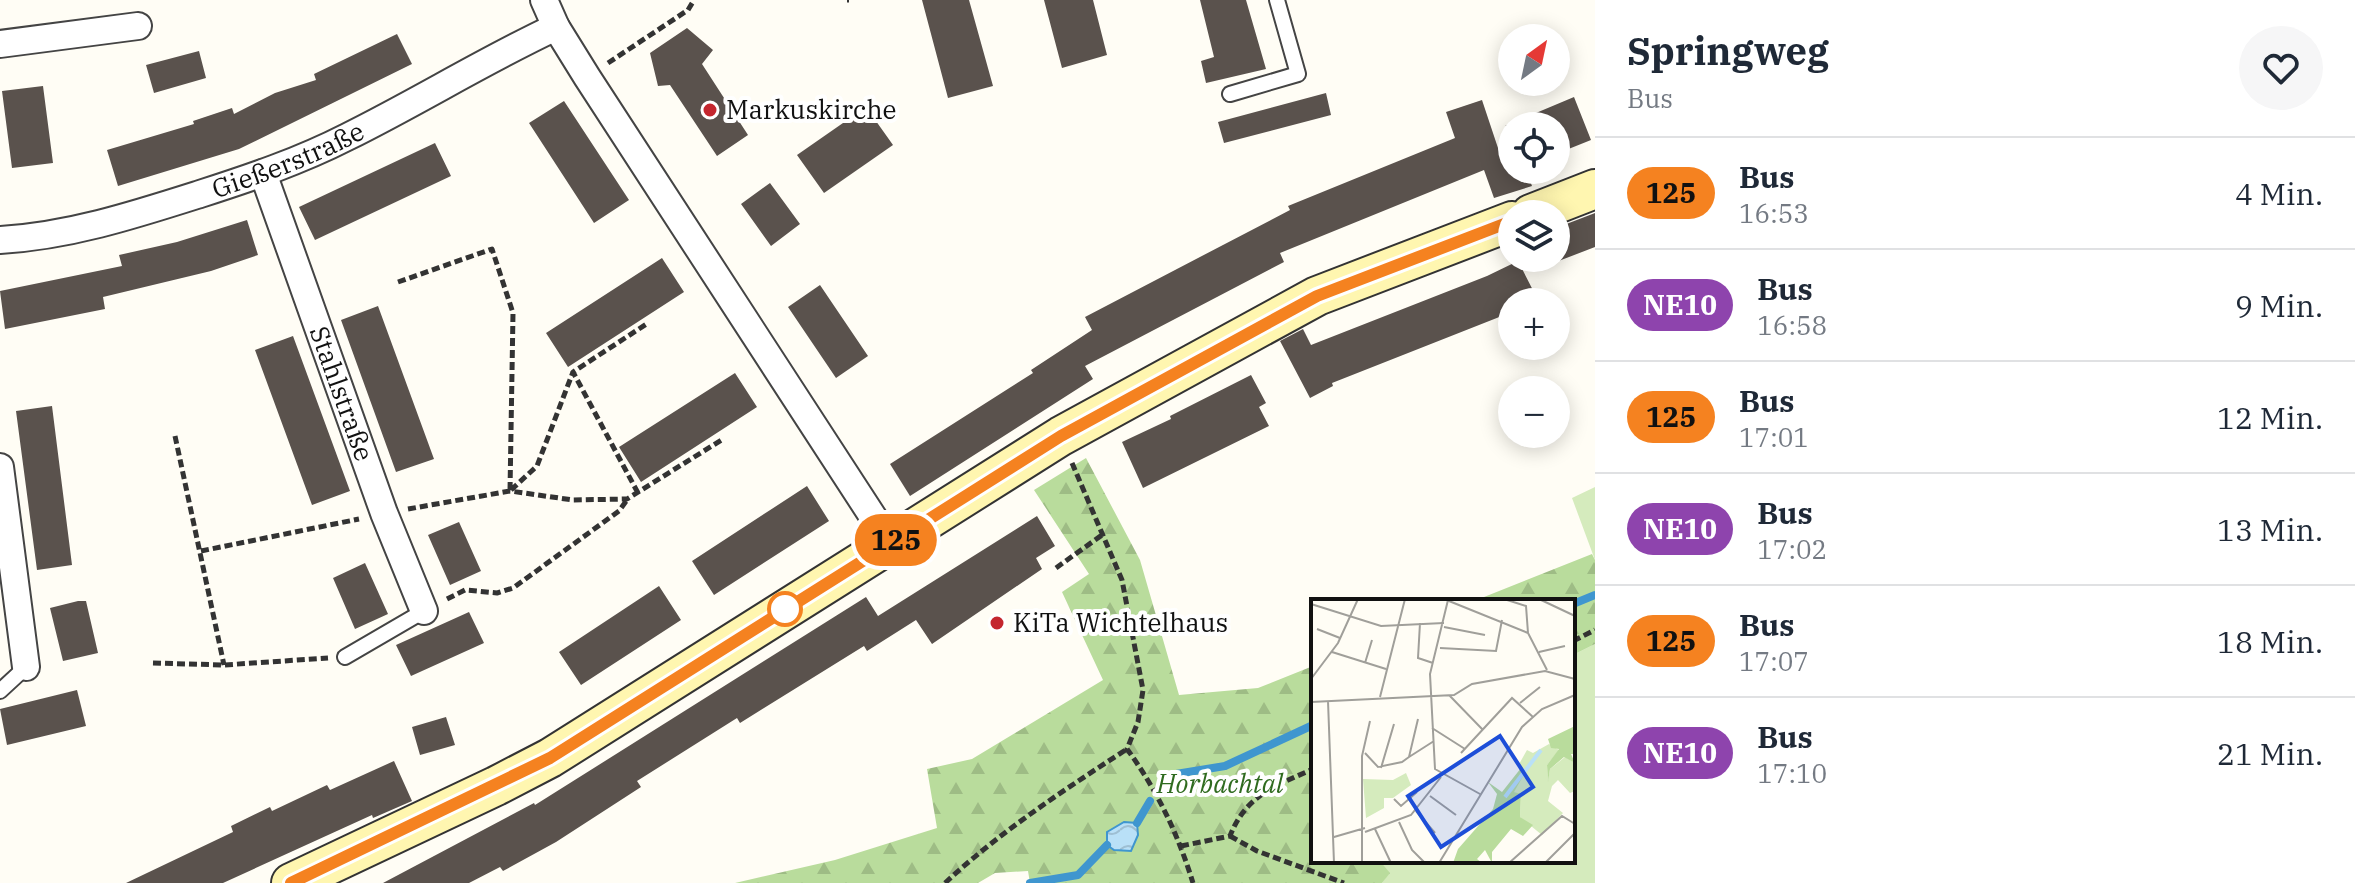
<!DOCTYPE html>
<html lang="de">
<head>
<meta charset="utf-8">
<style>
	:root { --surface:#fff; --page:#f6f6f7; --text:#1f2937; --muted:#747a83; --line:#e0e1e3 }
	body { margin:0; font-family:"IBM Plex Serif",serif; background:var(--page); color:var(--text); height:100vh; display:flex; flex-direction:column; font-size:30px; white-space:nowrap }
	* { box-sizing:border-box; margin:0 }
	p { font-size:26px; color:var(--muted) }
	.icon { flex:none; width:44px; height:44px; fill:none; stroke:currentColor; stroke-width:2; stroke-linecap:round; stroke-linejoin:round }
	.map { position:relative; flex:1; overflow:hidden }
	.drawer { display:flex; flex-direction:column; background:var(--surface); width:760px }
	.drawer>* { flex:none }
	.badge { padding:0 16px; border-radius:26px; font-size:28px; line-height:52px }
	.needle { width:52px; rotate:33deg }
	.tools { position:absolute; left:1498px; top:24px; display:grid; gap:16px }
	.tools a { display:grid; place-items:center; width:72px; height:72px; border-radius:50%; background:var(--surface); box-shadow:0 4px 20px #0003; font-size:40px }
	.map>.badge { position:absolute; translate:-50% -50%; box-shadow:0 0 0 4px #fff }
	.round { display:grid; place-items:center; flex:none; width:84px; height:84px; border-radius:42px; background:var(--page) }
	.head { display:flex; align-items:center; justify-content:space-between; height:136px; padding:0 32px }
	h1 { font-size:38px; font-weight:700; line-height:60px }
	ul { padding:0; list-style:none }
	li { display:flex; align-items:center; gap:24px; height:112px; padding:0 32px; border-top:2px solid var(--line) }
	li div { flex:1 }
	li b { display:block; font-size:30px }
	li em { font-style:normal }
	li .badge { min-width:88px; font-weight:700; text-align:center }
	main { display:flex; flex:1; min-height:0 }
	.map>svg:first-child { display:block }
	.grass { fill:#d5ebbd }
	.forest { fill:url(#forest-firs) }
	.water { fill:url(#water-waves); stroke:#3f96cf; stroke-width:2 }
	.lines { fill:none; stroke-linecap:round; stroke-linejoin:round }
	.stream { stroke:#3f96cf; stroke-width:8 }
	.building { fill:#5a524d }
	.lane-casing { stroke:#444; stroke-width:18 }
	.street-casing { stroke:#444; stroke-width:30 }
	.secondary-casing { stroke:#333; stroke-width:42 }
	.path { stroke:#333; stroke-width:5; stroke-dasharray:8 4; stroke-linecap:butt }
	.lane { stroke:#fff; stroke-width:14 }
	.street { stroke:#fff; stroke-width:26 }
	.secondary { stroke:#fff6b0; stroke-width:38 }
	.line-casing { stroke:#fff; stroke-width:18 }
	.line { stroke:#f58220; stroke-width:12 }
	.poi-dot { fill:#c4262e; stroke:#fff; stroke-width:3 }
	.stop-dot { fill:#fff; stroke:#f58220; stroke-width:4 }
	.labels { text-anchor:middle; stroke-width:8; stroke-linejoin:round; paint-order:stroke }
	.poi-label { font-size:26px; fill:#111; stroke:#fff; text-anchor:start }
	.street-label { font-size:26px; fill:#111; stroke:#fff }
	.park-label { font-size:26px; font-style:italic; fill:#2f6b1f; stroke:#fff }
	.inset-river { fill:none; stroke:#b9e0f7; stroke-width:4 }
	.inset-road { fill:none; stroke:#a09f9a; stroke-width:2 }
	.view { fill:#1d4ed8; fill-opacity:0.15; stroke:#1d4ed8; stroke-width:4 }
	.inset-edge { fill:none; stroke:#111; stroke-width:4 }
</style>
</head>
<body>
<main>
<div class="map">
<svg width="1595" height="883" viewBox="0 0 1595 883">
	<defs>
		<pattern id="forest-firs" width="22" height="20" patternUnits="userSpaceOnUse" patternTransform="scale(2)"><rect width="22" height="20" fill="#b9dc9c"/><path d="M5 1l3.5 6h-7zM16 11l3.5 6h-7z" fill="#9ebc85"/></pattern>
		<pattern id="water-waves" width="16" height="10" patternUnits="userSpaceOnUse" patternTransform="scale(2)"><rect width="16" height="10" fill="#b9e0f7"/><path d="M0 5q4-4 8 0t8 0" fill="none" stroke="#9ebfd3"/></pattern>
	</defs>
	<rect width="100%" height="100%" fill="#fffdf5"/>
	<path class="grass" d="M1595 487V560L1572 498Z
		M1595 644V883H1382L1389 873 1380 861H1573V655Z"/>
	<path class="forest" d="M1086 458 1140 560 1179 695 1258 688 1313 666V861H1380L1390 873 1382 883H1030L1028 871 995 873 978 883H735L835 860 937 828 927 769 972 759 1103 680 1062 592 1089 574 1034 490Z
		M1592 554 1595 560V644L1573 655V601H1474Z"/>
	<path class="water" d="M1124 822 1137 823 1138 835 1131 851 1114 850 1107 845V832Z"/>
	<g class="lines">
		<path class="stream" d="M1573 604 1595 595
			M1176 774 1225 766 1313 725
			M1137 823 1150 801
			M1030 883 1078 875 1107 845"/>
	</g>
	<path class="building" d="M922 0H969L993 86 948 98Z
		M1044 0H1093L1107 55 1062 68Z
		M1200 0H1246L1266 69 1206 83 1201 61 1214 57Z
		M687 28 713 50 702 64 748 135 717 156 670 85 658 86 650 53Z
		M397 34 412 64 239 149 118 186 107 150 194 124 193 121 232 108 234 114 275 93 316 80 314 74Z
		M199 51 206 78 154 93 146 65Z
		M43 86 53 163 12 168 2 91Z
		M1326 93 1331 115 1224 143 1218 122Z
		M1574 97 1591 140 1556 154V126H1505Z
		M1482 100 1504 166 1512 164V170H1526L1532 186 1494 198 1484 170 1280 253 1284 262 1085 366 1093 379 910 496 890 464 1033 373 1031 370 1092 330 1085 317 1290 210 1288 206 1455 138 1446 112Z
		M564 101 629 200 594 223 529 123Z
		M866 107 893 145 824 193 797 155Z
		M435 143 451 176 315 240 299 207Z
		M770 183 800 224 771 246 741 204Z
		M1595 213V247L1556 262V228Z
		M247 220 258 255 211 271 103 297 105 309 5 329 0 291 122 266 119 255 177 242Z
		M662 258 684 292 568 367 546 333Z
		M1518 261 1539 302H1512V312L1332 383 1333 386 1310 398 1280 341 1303 329 1311 345 1487 276Z
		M820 285 868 356 836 378 788 307Z
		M378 306 434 459 396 472 341 320Z
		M293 336 350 491 312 505 255 350Z
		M735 373 757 407 641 482 619 447Z
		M1251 375 1266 403 1259 407 1269 426 1143 488 1122 442 1171 419 1170 416Z
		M52 406 72 565 37 570 16 411Z
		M807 486 829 521 714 595 692 561Z
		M1037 516 1055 546 1036 558 1042 569 932 644 916 620 867 651 864 646 740 723 737 718 637 781 641 787 556 842 503 871 500 867 469 883H383L534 803 535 805 866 597 878 616Z
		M459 522 481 571 450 585 428 535Z
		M365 563 388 614 355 629 333 578Z
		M659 586 681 620 581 685 559 652Z
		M78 601H86L98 653 63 661 50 608Z
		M469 612 484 643 411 676 396 645Z
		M77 690 86 726 7 745 0 709Z
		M446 717 455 745 420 755 412 727Z
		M394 761 412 801 373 818 372 815 223 883H126L233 832 231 826 270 807 272 811 327 785 330 790Z"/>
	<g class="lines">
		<g class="lane-casing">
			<path id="lane" d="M1230 94 1298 74 1277 0
				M345 657 424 611
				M0 691 26 667"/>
		</g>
		<g class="street-casing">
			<g id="street">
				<path d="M544 0 556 27 587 77 890 543"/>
				<path d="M0 44 138 26"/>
				<path id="s1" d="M263 173 384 513 424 611"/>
				<path id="s2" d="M0 240C69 236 134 215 200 194 250 178 300 161 347 137 418 102 485 60 556 27"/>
				<path d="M0 467 26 667"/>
			</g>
		</g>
		<g class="secondary-casing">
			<path id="secondary" d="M1531 214 1595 189
				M291 883 496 786 550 758 1061 436 1317 296 1512 221"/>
		</g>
		<path class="path" d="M847 0H849
			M608 63 688 10 694 0
			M398 282 492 249 513 313 510 491
			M175 436 224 665
			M1072 463 1122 580 1143 690 1138 722 1127 749C1157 790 1178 834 1193 883
			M511 490 537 466 573 372
			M638 493 573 372 648 323
			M408 509 510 491 573 500 627 499 723 439
			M201 551 359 519
			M1056 568 1102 535
			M447 599 465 590 497 593 513 588 619 511 627 500
			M1573 641 1595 630
			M153 663 224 665 328 658
			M1230 836 1257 851 1344 883
			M1181 846 1230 836C1246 795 1275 786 1313 769
			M945 883C1001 831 1064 790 1127 749"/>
		<use href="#lane" class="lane"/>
		<use href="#street" class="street"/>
		<use href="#secondary" class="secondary"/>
	</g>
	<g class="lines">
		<g class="line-casing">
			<path id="line" d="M291 883 550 758 1061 436 1317 296 1512 221"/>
		</g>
		<use href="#line" class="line"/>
	</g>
	<g class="poi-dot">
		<circle cx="710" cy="110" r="8"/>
		<circle cx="997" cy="623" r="8"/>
	</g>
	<circle class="stop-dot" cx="785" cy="609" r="16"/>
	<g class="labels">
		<g class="poi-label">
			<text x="726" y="119">Markuskirche</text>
			<text x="1013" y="632">KiTa Wichtelhaus</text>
		</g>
		<g class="street-label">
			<text dy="9" stroke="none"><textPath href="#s2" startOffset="300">Gießerstraße</textPath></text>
			<text dy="9" stroke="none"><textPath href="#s1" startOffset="234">Stahlstraße</textPath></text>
		</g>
		<g class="park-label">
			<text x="1220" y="793">Horbachtal</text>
		</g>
	</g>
	<g transform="translate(1311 599)">
		<rect width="264" height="264" fill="#fffdf5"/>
		<path d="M238 145 248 151 236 166 237 182 239 170 254 158 264 164V192L259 194 247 181 241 187 237 202 252 214 231 236 209 218 210 196 202 193 215 172 207 167 216 151 222 154Z" fill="#d5ebbd"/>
		<path d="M264 127V155H260L264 164 253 158 239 170 237 183 236 166 248 150 240 149 237 140ZM210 169 215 172 203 193 210 195 209 218 222 226 212 237 200 230 181 253V264L174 251 166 260 171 264H142L147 250 182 210 186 195 177 183 191 193Z" fill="#b9dc9c"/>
		<path d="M95 174 100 186 82 199H73V209L55 219 52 180 82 181Z" fill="#d5ebbd"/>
		<path class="inset-river" d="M194 198 230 151"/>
		<path class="inset-road" d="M133 0 217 34M193 0 215 7 217 34 236 71M228 0 264 17M137 1 119 75 124 170 169 195M0 5 70 27 133 24M109 24 107 59 122 64M133 28 174 36M6 30 29 39M129 49 185 52 191 21M21 53 75 70M228 53 254 47M54 64 61 41M0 80 27 44 47 0M138 96 172 131M69 98 94 0M17 102 23 264M0 103 143 96 161 85 234 72 264 80M209 104 229 88M121 129 154 150M54 154 67 168 91 163 98 158 107 120M150 154 201 99 222 118M98 158 123 142M70 169 83 125M119 197 145 216M83 200 90 207 106 193M105 212 124 234M88 223 101 251 114 264M64 230 80 264M54 233 100 216 130 178M23 238 54 229M51 264V157L59 122M128 264 211 128 231 110 264 96M198 264 251 217 264 225M234 264 264 234"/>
		<path class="view" d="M189 137 222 188 130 248 97 197Z"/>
		<rect width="264" height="264" class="inset-edge"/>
	</g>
</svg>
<div class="tools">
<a><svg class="needle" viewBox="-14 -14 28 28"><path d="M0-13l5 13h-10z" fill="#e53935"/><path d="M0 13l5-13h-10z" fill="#747a83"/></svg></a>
<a><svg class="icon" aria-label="locate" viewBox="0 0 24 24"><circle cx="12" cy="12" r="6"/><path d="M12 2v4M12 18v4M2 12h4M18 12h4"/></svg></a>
<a><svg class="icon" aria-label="layers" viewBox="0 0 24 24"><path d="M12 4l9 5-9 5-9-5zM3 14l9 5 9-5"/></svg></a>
<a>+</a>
<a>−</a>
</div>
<b class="badge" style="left:896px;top:540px;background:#f58220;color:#111">125</b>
</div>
<section class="drawer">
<div class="head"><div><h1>Springweg</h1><p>Bus</p></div><a class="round"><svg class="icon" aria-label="heart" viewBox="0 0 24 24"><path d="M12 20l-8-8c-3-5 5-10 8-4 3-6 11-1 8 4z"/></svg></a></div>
<ul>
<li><span class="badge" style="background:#f58220;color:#111">125</span><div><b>Bus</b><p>16:53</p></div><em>4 Min.</em></li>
<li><span class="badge" style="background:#8e44ad;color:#fff">NE10</span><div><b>Bus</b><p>16:58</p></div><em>9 Min.</em></li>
<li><span class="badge" style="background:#f58220;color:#111">125</span><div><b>Bus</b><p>17:01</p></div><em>12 Min.</em></li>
<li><span class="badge" style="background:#8e44ad;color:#fff">NE10</span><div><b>Bus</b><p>17:02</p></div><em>13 Min.</em></li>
<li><span class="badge" style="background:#f58220;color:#111">125</span><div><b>Bus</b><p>17:07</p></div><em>18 Min.</em></li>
<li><span class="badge" style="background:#8e44ad;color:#fff">NE10</span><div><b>Bus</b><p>17:10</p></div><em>21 Min.</em></li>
</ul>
</section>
</main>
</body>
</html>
